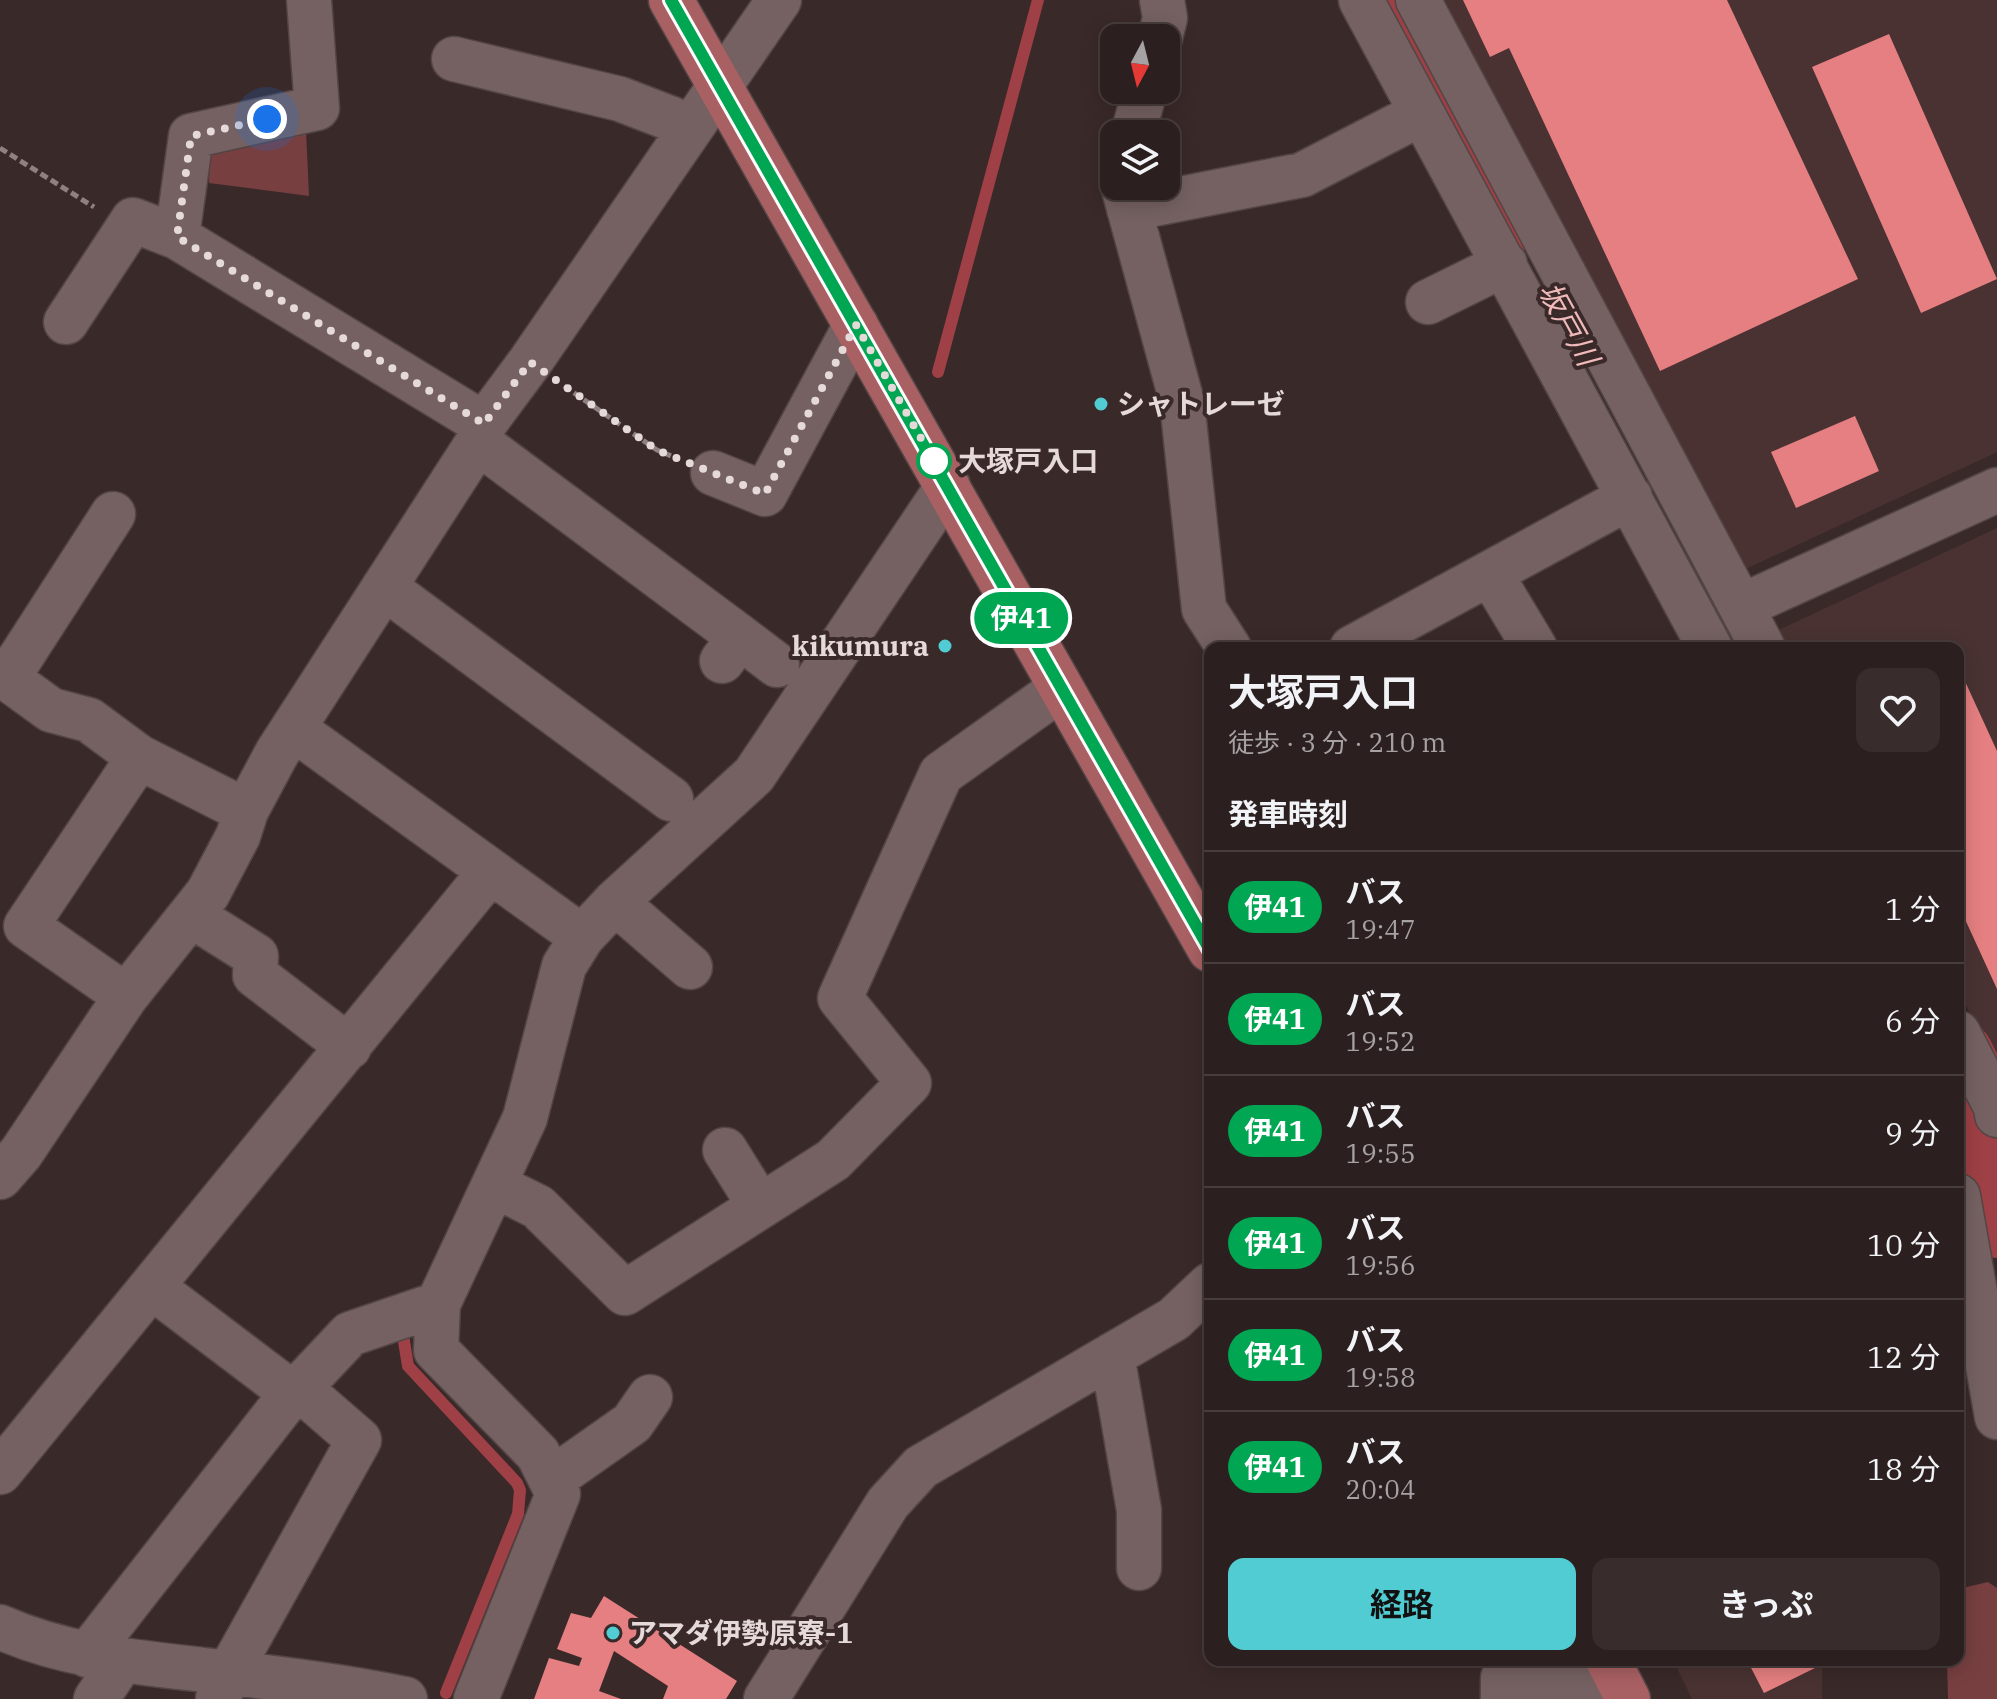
<!DOCTYPE html>
<html lang="ja">
<head>
<meta charset="utf-8">
<style>
	:root { --surface:#2c1f1f; --page:#382c2c; --text:#f1f3f6; --muted:#a6a2a4; --line:#483d3d; --accent:#51ccd2 }
	body { margin:0; font-family:"IBM Plex Serif","Noto Sans JP",serif; background:var(--page); color:var(--text); height:100vh; display:flex; flex-direction:column; font-size:30px; white-space:nowrap }
	* { box-sizing:border-box; margin:0 }
	p { font-size:26px; color:var(--muted) }
	.icon { flex:none; width:44px; height:44px; fill:none; stroke:currentColor; stroke-width:2; stroke-linecap:round; stroke-linejoin:round }
	.map { position:relative; flex:1; overflow:hidden }
	.drawer { position:absolute; left:1204px; top:642px; width:760px; height:1024px; display:flex; flex-direction:column; background:var(--surface); border-radius:16px; box-shadow:0 4px 20px #0003,0 0 0 2px var(--line) }
	.drawer>* { flex:none }
	.badge { padding:0 16px; border-radius:26px; font-size:28px; line-height:52px }
	.needle { width:52px; rotate:187deg }
	.controls { position:absolute; left:1100px; top:24px; display:grid; gap:16px }
	.controls a { display:grid; place-items:center; width:80px; height:80px; border-radius:16px; background:var(--surface); box-shadow:0 4px 20px #0003,0 0 0 2px var(--line); font-size:40px }
	.you { position:absolute; width:40px; height:40px; margin:-20px; border:6px solid #fff; border-radius:50%; background:#1a73e8; box-shadow:0 0 0 12px #1a73e833 }
	.map>.badge { position:absolute; translate:-50% -50%; box-shadow:0 0 0 4px #fff }
	h2 { padding:0 24px; font-size:30px; line-height:72px }
	.round { display:grid; place-items:center; flex:none; width:84px; height:84px; border-radius:16px; background:var(--page) }
	.summary { display:flex; align-items:center; justify-content:space-between; height:136px; padding:0 24px }
	h1 { font-size:38px; font-weight:700; line-height:60px }
	.button { display:flex; gap:16px; margin-top:auto; padding:16px 24px }
	.button a { flex:1; height:92px; border-radius:16px; background:var(--accent); color:#111; font-size:32px; font-weight:700; line-height:92px; text-align:center }
	.button a+a { background:var(--page); color:var(--text) }
	ul { padding:0; list-style:none }
	li { display:flex; align-items:center; gap:24px; height:112px; padding:0 24px; border-top:2px solid var(--line) }
	li div { flex:1 }
	li b { display:block; font-size:30px }
	li em { font-style:normal }
	li .badge { min-width:88px; font-weight:700; text-align:center }
	.map>svg:first-child { display:block }
	.built { fill:#4a3232 }
	.green { fill:#773f40 }
	.lines { fill:none; stroke-linecap:round; stroke-linejoin:round }
	.stream { stroke:#9e4045; stroke-width:12 }
	.river { stroke:#9e4045; stroke-width:72 }
	.building { fill:#e57f81 }
	.minor-casing { stroke:#534545; stroke-width:47 }
	.major-casing { stroke:#534545; stroke-width:47 }
	.path { stroke:#8f8181; stroke-width:5; stroke-dasharray:8 4; stroke-linecap:butt }
	.minor { stroke:#756161; stroke-width:44 }
	.major { stroke:#a96063; stroke-width:44 }
	.line-casing { stroke:#fff; stroke-width:18 }
	.line { stroke:#00a651; stroke-width:12 }
	.walk { stroke:#e5d9d9; stroke-width:8; stroke-dasharray:0 14.4 }
	.poi-dot { fill:#51ccd2; stroke:#3a2929; stroke-width:3 }
	.stop-dot { fill:#fff; stroke:#00a651; stroke-width:4 }
	.labels { text-anchor:middle; stroke-width:8; stroke-linejoin:round; paint-order:stroke }
	.poi-label { font-size:28px; font-weight:bold; fill:#e5d9d9; stroke:#3a2929; text-anchor:start }
	.stop-label { font-size:28px; font-weight:bold; fill:#e5d9d9; stroke:#3a2929; text-anchor:start }
	.water-label { font-size:30px; font-style:italic; fill:#efbab9; stroke:#3a2929 }
</style>
</head>
<body>
<div class="map">
<svg width="1997" height="1699" viewBox="0 0 1997 1699">
	<rect width="100%" height="100%" fill="#3a2929"/>
	<path class="built" d="M1425 0H1997V452L1735 574Z
		M1997 528V1065L1958 990V648H1780L1772 633Z
		M1673 1660H1822V1699H1692Z"/>
	<path class="green" d="M306 130 309 196 209 183 210 145Z
		M1988 1582 1997 1588V1699H1948L1947 1660H1958V1589Z"/>
	<g class="lines">
		<path class="stream" d="M938 372 1038 0
			M402 1329 408 1366 517 1483 520 1490 518 1514 446 1693"/>
		<path class="river" d="M1391 0 1510 217
			M1958 1056 1977 1094 1997 1222"/>
	</g>
	<path class="building" d="M1463 0H1727L1858 279 1660 371 1509 48 1490 57Z
		M1889 34 1997 279 1921 313 1812 67Z
		M1855 416 1879 471 1796 508 1771 452Z
		M1958 666 1997 751V989L1958 904Z
		M604 1596 737 1681 726 1699H663L668 1686 614 1651 599 1691 621 1699H534L549 1658 579 1666 582 1658 557 1649 571 1613 591 1618Z
		M1747 1660H1814L1815 1668 1764 1693Z"/>
	<g class="lines">
		<g class="minor-casing">
			<path id="minor" d="M1361 0 1710 648
				M1418 0 1763 648
				M1160 38 1165 18 1162 0
				M454 59 620 99 690 126
				M1133 134 1145 90
				M1123 186 1182 402 1204 609 1229 648
				M1129 209 1302 175 1422 113
				M177 237 191 136 317 108 309 0
				M1428 302 1505 264
				M66 322 133 220 177 237 484 424
				M478 442 740 637 722 661
				M713 473 765 494 856 325
				M1490 573 1535 648
				M384 587 671 799
				M1742 606 1997 490
				M740 637 777 665
				M1352 648 1630 497
				M0 673 51 710 89 720 139 757 246 811
				M0 674 17 663 113 514
				M294 729 582 937
				M615 902 690 967
				M191 915 256 956 255 975 349 1047
				M126 996 26 926 139 757
				M1958 1033 1996 1107 1997 1115
				M725 1150 760 1206
				M0 1177 21 1153 126 996 208 893 238 836 246 811 277 753 478 442 484 424 530 362 779 0
				M494 1185 538 1207 625 1293 833 1160 909 1083 840 998 941 774 1060 689
				M1958 1196 1997 1417
				M152 1287 292 1393
				M1112 1355 1139 1510V1568
				M0 1472 490 872
				M551 1480 632 1423 650 1397
				M0 1627C65 1656 134 1662 204 1670 271 1677 338 1685 405 1699
				M87 1655 292 1393 299 1388 350 1334 438 1304
				M218 1698 229 1673 359 1440 299 1388
				M96 1699 122 1661
				M476 1699 558 1494 538 1454 436 1350 438 1304 525 1118 564 966 582 937 615 902 754 775 948 486
				M766 1699 888 1503 921 1467 1174 1319 1210 1285
				M1503 1699V1678L1590 1682 1610 1663"/>
		</g>
		<g class="major-casing">
			<path id="major" d="M671 0 1210 950
				M1608 1660 1628 1699"/>
		</g>
		<path class="path" d="M0 148 94 207
			M564 386 657 450 676 458"/>
		<use href="#minor" class="minor"/>
		<use href="#major" class="major"/>
	</g>
	<g class="lines">
		<g class="line-casing">
			<path id="line" d="M671 0 1210 950"/>
		</g>
		<use href="#line" class="line"/>
		<path class="walk" d="M267 119 191 136 177 237 484 424 530 362 657 450 765 494 856 325 934 461"/>
	</g>
	<g class="poi-dot">
		<circle cx="1101" cy="404" r="8"/>
		<circle cx="945" cy="646" r="8"/>
		<circle cx="613" cy="1633" r="8"/>
	</g>
	<circle class="stop-dot" cx="934" cy="461" r="16"/>
	<g class="labels">
		<g class="poi-label">
			<text x="1117" y="414">シャトレーゼ</text>
			<text x="929" y="656" text-anchor="end">kikumura</text>
			<text x="629" y="1643">アマダ伊勢原寮-1</text>
		</g>
		<g class="stop-label">
			<text x="958" y="471">大塚戸入口</text>
		</g>
		<g class="water-label">
			<text transform="translate(1568 324) rotate(61)" y="10">坂戸川</text>
		</g>
	</g>
</svg>
<div class="controls">
<a><svg class="needle" viewBox="-14 -14 28 28"><path d="M0-13l5 13h-10z" fill="#e53935"/><path d="M0 13l5-13h-10z" fill="#a6a2a4"/></svg></a>
<a><svg class="icon" aria-label="layers" viewBox="0 0 24 24"><path d="M12 4l9 5-9 5-9-5zM3 14l9 5 9-5"/></svg></a>
</div>
<div class="you" style="left:267px;top:119px"></div>
<b class="badge" style="left:1021px;top:618px;background:#00a651;color:#fff">伊41</b>
<section class="drawer">
<div class="summary"><div><h1>大塚戸入口</h1><p>徒歩 · 3 分 · 210 m</p></div><a class="round"><svg class="icon" aria-label="heart" viewBox="0 0 24 24"><path d="M12 20l-8-8c-3-5 5-10 8-4 3-6 11-1 8 4z"/></svg></a></div>
<h2>発車時刻</h2>
<ul>
<li><span class="badge" style="background:#00a651;color:#fff">伊41</span><div><b>バス</b><p>19:47</p></div><em>1 分</em></li>
<li><span class="badge" style="background:#00a651;color:#fff">伊41</span><div><b>バス</b><p>19:52</p></div><em>6 分</em></li>
<li><span class="badge" style="background:#00a651;color:#fff">伊41</span><div><b>バス</b><p>19:55</p></div><em>9 分</em></li>
<li><span class="badge" style="background:#00a651;color:#fff">伊41</span><div><b>バス</b><p>19:56</p></div><em>10 分</em></li>
<li><span class="badge" style="background:#00a651;color:#fff">伊41</span><div><b>バス</b><p>19:58</p></div><em>12 分</em></li>
<li><span class="badge" style="background:#00a651;color:#fff">伊41</span><div><b>バス</b><p>20:04</p></div><em>18 分</em></li>
</ul>
<div class="button"><a>経路</a><a>きっぷ</a></div>
</section>
</div>
</body>
</html>
